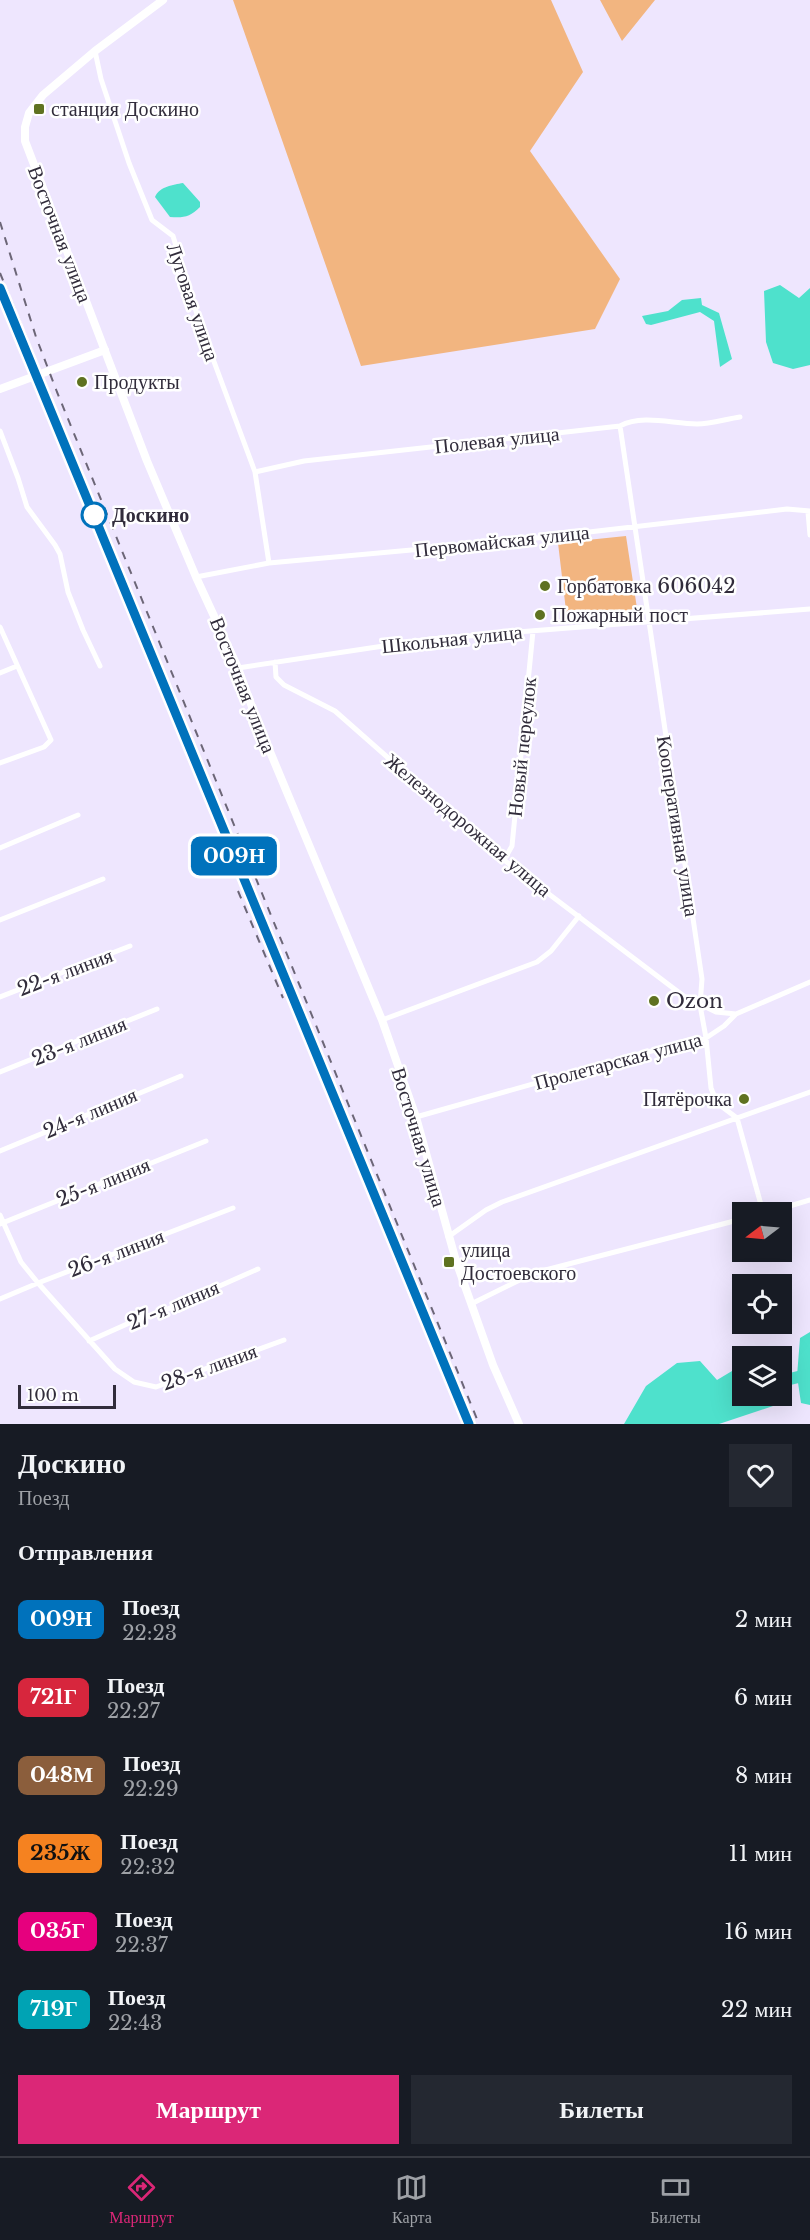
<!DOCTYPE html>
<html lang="ru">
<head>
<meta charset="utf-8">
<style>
	:root { --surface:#171b24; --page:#242831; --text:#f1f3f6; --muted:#9ea1a6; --line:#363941; --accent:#db2777 }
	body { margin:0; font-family:"Libre Baskerville",serif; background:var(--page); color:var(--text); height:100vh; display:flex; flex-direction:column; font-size:22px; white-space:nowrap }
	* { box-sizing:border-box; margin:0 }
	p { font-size:20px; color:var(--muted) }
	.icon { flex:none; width:33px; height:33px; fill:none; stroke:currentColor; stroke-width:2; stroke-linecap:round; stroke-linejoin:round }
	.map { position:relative; height:1424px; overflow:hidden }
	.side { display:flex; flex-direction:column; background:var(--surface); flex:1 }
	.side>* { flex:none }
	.badge { padding:0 12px; border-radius:9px; font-size:21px; line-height:39px }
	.needle { width:39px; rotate:254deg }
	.fabs { position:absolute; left:732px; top:1202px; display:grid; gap:12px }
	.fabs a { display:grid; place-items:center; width:60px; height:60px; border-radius:0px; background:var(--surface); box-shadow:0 6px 24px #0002; font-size:30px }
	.scale { position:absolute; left:18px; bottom:15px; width:98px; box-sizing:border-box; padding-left:6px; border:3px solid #312c3b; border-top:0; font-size:16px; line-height:21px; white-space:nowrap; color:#312c3b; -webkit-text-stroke:4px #fff; paint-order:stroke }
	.map>.badge { position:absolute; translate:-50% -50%; box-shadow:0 0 0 3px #fff }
	h2 { padding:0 18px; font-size:22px; line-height:54px }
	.round { display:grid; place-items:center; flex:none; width:63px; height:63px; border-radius:0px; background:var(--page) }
	.headline { display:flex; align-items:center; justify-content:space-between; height:102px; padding:0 18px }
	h1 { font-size:28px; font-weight:700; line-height:45px }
	.action { display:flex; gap:12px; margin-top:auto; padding:12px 18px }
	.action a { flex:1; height:69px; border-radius:0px; background:var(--accent); color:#fff; font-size:24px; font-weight:700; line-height:69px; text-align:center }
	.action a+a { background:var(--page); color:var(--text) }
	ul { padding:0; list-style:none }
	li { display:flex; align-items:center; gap:18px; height:78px; padding:0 18px }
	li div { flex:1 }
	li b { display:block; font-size:22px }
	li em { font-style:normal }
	li .badge { min-width:66px; font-weight:700; text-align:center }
	.tabs { display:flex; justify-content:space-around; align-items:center; height:84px; border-top:2px solid var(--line); background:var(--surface); font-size:16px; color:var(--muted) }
	.tabs a { display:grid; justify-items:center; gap:3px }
	.tabs .active { color:var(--accent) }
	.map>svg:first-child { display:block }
	.green { fill:#f2b580 }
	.water { fill:#4ee1cc }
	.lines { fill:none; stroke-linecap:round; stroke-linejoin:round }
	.river { stroke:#4ee1cc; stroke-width:12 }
	.street { stroke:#fff; stroke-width:5 }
	.secondary { stroke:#fff; stroke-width:8 }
	.primary { stroke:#fff; stroke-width:8 }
	.rail { stroke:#6c6677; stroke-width:2; stroke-dasharray:8 8; stroke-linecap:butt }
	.line-casing { stroke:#fff; stroke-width:14 }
	.line { stroke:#0072bc; stroke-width:9 }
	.poi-dot { fill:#5f7221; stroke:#fff; stroke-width:2 }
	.stop-dot { fill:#fff; stroke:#0072bc; stroke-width:3 }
	.labels { text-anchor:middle; stroke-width:5; stroke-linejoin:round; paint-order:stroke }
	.poi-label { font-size:20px; fill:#312c3b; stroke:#fff; text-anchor:start }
	.street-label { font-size:20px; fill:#312c3b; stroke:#fff }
	.stop-label { font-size:20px; font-weight:bold; fill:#312c3b; stroke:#fff; text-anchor:start }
</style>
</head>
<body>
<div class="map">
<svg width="810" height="1424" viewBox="0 0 810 1424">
	<rect width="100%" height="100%" fill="#eee6fe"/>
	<path class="green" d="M233 0H551L583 72 530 151 620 279 595 329 361 366Z
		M600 0H655L622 41Z
		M626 536 638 615 567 619 558 543Z"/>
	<path class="water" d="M183 183 200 202V207C190 217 184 218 170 217L155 197C160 186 173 185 183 183Z
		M780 285 799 298 810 288V365L793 369 773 363 766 342 764 291Z
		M701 298 702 305 719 313 732 359 720 367 714 321 700 312 651 325 646 324 642 316 668 311 682 300Z
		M810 1332V1405L801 1403 797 1376 800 1338Z
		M700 1361 717 1380 742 1365V1395H777L776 1405 719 1424H624L646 1386 677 1363Z"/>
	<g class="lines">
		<path class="river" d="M782 1381 810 1374"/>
		<path class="street" d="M95 51 101 79 129 163 152 220 173 236 200 324 255 472 269 563
			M620 426 702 979 700 1005 706 1038 711 1088 717 1103 737 1118 763 1212
			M0 431 18 478 27 507 55 545 60 554 68 592 83 630 100 666
			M255 472 304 461 620 426C643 414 672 424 697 424 711 424 726 419 740 417
			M808 512 810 535
			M196 577 269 563 511 541 787 509 810 511
			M0 627 51 740 44 747 0 763
			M275 662 276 677 284 685 335 711 504 860 685 997 716 1012 736 1014
			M238 668 430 639 810 609
			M0 673 17 666
			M0 848 78 815
			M504 860 512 846 533 631
			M0 920 103 879
			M0 997 130 946
			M382 1020 537 962 551 951 579 916
			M0 1072 157 1009
			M416 1117 639 1054 706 1038 724 1026 736 1014 810 982
			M0 1151 181 1076
			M770 1212 810 1200
			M0 1215 21 1262 38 1283 115 1369 134 1382 156 1387 284 1340
			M0 1224 206 1141
			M448 1237 486 1210 502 1202 810 1092
			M0 1299 38 1283 233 1208
			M471 1304 534 1273 742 1219
			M89 1341 136 1320 161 1312 258 1269"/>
		<path class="secondary" d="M0 389 105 350"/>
		<path class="primary" d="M163 0 95 51 43 95 29 113 25 127V141L147 461 196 577 238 668 256 718 382 1020 416 1117 456 1261 493 1365 519 1424"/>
		<path class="rail" d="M0 222 36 337 57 392 479 1424
			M0 273 34 356
			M25 348 469 1424
			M238 891 283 998"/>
	</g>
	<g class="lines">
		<g class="line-casing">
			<path id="line" d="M0 288 469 1424"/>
		</g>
		<use href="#line" class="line"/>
	</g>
	<g class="poi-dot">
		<rect x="33" y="103" width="12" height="12" rx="3"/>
		<circle cx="82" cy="382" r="6"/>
		<circle cx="545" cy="586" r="6"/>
		<circle cx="540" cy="615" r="6"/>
		<circle cx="654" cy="1001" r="6"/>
		<circle cx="744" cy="1099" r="6"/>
		<rect x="443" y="1256" width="12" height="12" rx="3"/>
	</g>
	<circle class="stop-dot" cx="94" cy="515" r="12"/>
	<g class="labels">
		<g class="poi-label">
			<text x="51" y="116">станция Доскино</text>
			<text x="94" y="389">Продукты</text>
			<text x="557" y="593">Горбатовка 606042</text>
			<text x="552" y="622">Пожарный пост</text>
			<text x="666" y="1008">Ozon</text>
			<text x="732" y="1106" text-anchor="end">Пятёрочка</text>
			<text x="461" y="1257">улица<tspan x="461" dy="23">Достоевского</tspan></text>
		</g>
		<g class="street-label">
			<text transform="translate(60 234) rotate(69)" y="7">Восточная улица</text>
			<text transform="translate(193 302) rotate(71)" y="7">Луговая улица</text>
			<text transform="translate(497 440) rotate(-6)" y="7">Полевая улица</text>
			<text transform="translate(502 541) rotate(-6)" y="7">Первомайская улица</text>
			<text transform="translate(452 639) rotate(-6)" y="7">Школьная улица</text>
			<text transform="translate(243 685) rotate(68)" y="7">Восточная улица</text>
			<text transform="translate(522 747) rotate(-84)" y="7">Новый переулок</text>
			<text transform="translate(468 825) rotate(40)" y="7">Железнодорожная улица</text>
			<text transform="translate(678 826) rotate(81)" y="7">Кооперативная улица</text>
			<text transform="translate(65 972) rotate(-21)" y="7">22-я линия</text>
			<text transform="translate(79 1041) rotate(-22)" y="7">23-я линия</text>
			<text transform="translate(618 1061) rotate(-15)" y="7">Пролетарская улица</text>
			<text transform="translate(90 1113) rotate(-23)" y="7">24-я линия</text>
			<text transform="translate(419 1137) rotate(73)" y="7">Восточная улица</text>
			<text transform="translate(103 1182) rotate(-22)" y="7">25-я линия</text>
			<text transform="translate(116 1253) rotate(-21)" y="7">26-я линия</text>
			<text transform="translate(173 1305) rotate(-23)" y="7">27-я линия</text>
			<text transform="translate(209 1367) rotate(-20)" y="7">28-я линия</text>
		</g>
		<g class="stop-label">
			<text x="112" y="522">Доскино</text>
		</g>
	</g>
</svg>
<div class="fabs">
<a><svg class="needle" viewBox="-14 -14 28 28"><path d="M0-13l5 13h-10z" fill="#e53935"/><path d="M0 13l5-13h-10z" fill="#9ea1a6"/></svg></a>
<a><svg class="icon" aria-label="locate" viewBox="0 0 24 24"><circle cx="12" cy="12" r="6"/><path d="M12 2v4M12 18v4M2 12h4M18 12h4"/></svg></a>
<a><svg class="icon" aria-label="layers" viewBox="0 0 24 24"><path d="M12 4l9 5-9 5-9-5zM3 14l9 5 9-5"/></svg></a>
</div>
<div class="scale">100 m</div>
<b class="badge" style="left:234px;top:856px;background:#0072bc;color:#fff">009Н</b>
</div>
<section class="side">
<div class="headline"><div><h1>Доскино</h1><p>Поезд</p></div><a class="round"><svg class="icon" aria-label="heart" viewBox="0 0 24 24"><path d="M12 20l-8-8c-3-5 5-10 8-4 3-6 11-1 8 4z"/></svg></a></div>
<h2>Отправления</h2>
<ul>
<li><span class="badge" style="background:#0072bc;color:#fff">009Н</span><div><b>Поезд</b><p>22:23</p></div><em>2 мин</em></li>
<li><span class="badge" style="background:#d7263d;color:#fff">721Г</span><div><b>Поезд</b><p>22:27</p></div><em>6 мин</em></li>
<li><span class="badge" style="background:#8b5e3c;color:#fff">048М</span><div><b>Поезд</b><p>22:29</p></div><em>8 мин</em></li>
<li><span class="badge" style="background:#f58220;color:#111">235Ж</span><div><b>Поезд</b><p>22:32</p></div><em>11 мин</em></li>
<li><span class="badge" style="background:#e6007e;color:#fff">035Г</span><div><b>Поезд</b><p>22:37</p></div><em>16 мин</em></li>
<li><span class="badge" style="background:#00a3b4;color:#fff">719Г</span><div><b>Поезд</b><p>22:43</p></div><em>22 мин</em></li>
</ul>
<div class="action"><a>Маршрут</a><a>Билеты</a></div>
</section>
<nav class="tabs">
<a class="active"><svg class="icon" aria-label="directions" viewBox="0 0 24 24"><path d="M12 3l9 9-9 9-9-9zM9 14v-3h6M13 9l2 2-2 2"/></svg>Маршрут</a>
<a><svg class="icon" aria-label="map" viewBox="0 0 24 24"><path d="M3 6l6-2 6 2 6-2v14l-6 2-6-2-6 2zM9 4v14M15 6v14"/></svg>Карта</a>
<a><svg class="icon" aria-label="tickets" viewBox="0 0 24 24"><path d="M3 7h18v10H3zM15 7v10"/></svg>Билеты</a>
</nav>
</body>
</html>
